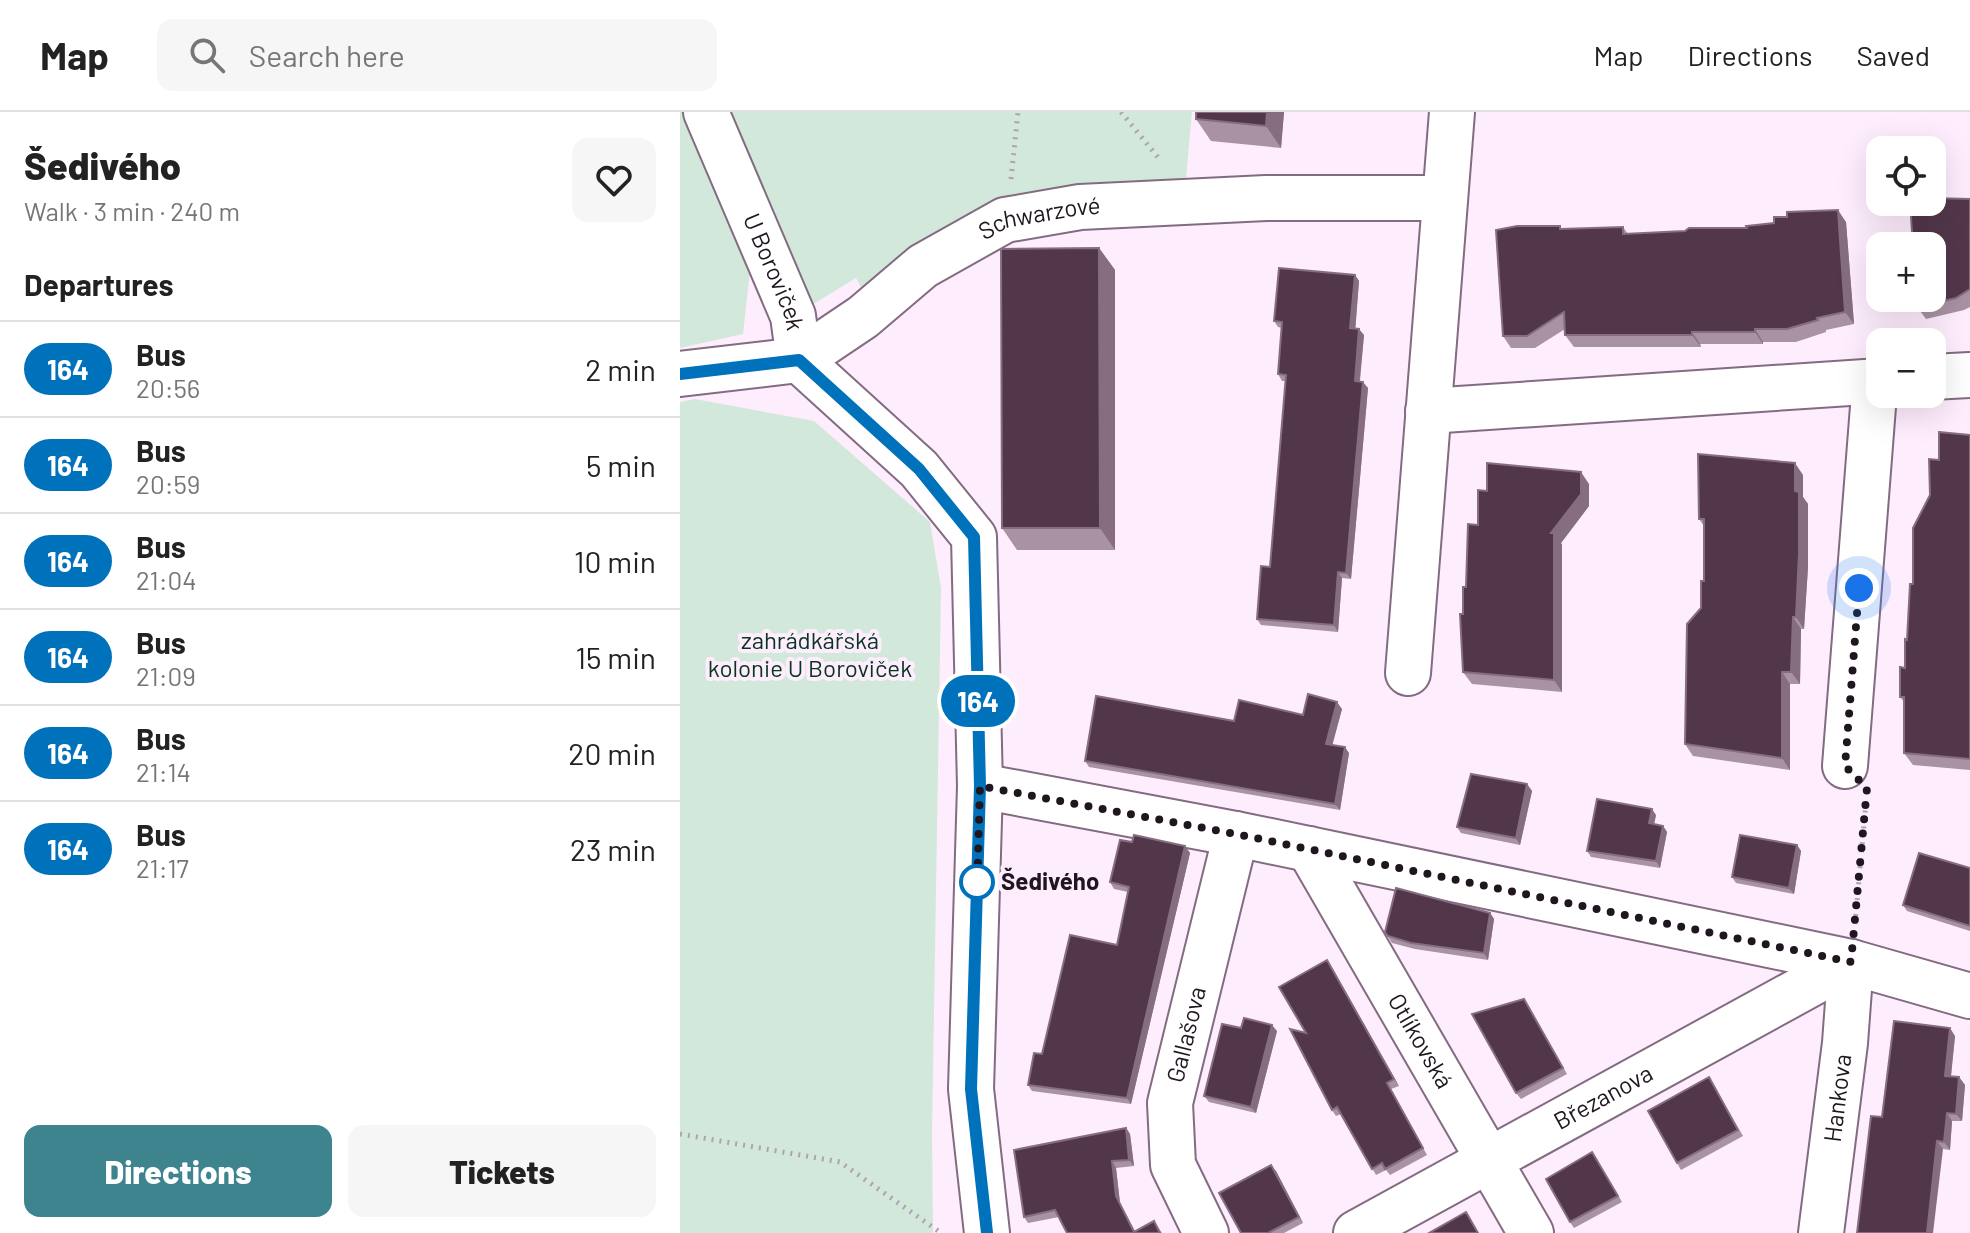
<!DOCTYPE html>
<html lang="en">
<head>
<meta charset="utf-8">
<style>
	:root { --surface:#fff; --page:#f6f6f6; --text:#222; --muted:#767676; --line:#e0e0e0; --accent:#3e848f }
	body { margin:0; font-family:Barlow,sans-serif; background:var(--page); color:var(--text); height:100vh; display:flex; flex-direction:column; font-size:30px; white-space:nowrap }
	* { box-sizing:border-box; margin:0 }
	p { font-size:26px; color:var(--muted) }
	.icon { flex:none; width:44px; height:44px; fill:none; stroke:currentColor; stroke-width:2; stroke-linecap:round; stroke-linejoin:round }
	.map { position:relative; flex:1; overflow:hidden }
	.side { display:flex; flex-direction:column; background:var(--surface); width:680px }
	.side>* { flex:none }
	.badge { padding:0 16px; border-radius:26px; font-size:28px; line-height:52px }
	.controls { position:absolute; left:1186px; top:24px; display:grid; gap:16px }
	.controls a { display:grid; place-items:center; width:80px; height:80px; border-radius:16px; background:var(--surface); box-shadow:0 8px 32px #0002; font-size:40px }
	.you { position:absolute; width:40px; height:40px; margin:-20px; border:6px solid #fff; border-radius:50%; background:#1a73e8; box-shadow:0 0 0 12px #1a73e833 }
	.map>.badge { position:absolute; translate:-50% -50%; box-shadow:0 0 0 4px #fff }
	h2 { padding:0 24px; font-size:30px; line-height:72px }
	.round { display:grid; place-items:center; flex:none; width:84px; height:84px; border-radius:16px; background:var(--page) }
	.headline { display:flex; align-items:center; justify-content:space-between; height:136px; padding:0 24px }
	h1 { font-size:38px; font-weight:800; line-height:60px }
	.action { display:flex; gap:16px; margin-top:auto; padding:16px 24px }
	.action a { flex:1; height:92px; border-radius:16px; background:var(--accent); color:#fff; font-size:32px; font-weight:800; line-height:92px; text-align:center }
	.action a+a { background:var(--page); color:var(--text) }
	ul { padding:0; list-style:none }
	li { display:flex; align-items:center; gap:24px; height:96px; padding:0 24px; border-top:2px solid var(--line) }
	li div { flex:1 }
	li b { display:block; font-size:30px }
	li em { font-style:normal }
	li .badge { min-width:88px; font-weight:700; text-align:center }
	header { display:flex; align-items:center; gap:48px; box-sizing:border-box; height:112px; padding:0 40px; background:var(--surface); border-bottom:2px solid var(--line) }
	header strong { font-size:38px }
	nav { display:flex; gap:44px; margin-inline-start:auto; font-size:28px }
	.search { width:560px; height:72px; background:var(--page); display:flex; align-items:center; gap:20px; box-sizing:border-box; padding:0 28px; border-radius:16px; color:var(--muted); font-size:30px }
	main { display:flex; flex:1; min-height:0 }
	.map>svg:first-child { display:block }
	.green { fill:#d2e8da }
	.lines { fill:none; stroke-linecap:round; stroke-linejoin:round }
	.minor-casing { stroke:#836b82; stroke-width:48 }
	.path { stroke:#b0a2b0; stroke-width:5; stroke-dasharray:2 6; stroke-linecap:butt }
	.minor { stroke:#fff; stroke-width:44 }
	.wall { fill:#a892a4 }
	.shaded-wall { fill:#866e80 }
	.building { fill:#52374a; stroke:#866e80; stroke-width:2 }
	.line-casing { stroke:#fff; stroke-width:18 }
	.line { stroke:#0072bc; stroke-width:12 }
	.walk { stroke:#1f161f; stroke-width:8; stroke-dasharray:0 14.4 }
	.stop-dot { fill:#fff; stroke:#0072bc; stroke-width:4 }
	.labels { text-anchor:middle; stroke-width:8; stroke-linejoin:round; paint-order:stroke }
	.street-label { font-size:24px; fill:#1f161f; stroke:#feedfd }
	.park-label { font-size:24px; fill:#073520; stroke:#feedfd }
	.stop-label { font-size:24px; font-weight:bold; fill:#1f161f; stroke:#feedfd; text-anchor:start }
</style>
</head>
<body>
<header>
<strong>Map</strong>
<div class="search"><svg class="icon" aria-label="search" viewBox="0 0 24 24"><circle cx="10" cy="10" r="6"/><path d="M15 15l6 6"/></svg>Search here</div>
<nav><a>Map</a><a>Directions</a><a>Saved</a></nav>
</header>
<main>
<section class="side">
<div class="headline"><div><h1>Šedivého</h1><p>Walk · 3 min · 240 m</p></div><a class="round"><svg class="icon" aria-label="heart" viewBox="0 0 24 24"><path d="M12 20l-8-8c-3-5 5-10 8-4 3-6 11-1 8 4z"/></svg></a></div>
<h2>Departures</h2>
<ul>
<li><span class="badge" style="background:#0072bc;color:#fff">164</span><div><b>Bus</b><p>20:56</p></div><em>2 min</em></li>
<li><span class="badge" style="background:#0072bc;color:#fff">164</span><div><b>Bus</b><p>20:59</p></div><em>5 min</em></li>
<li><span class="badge" style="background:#0072bc;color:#fff">164</span><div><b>Bus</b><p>21:04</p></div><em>10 min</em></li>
<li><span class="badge" style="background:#0072bc;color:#fff">164</span><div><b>Bus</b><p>21:09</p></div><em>15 min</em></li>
<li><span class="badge" style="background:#0072bc;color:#fff">164</span><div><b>Bus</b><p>21:14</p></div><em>20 min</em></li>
<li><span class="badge" style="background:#0072bc;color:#fff">164</span><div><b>Bus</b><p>21:17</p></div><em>23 min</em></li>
</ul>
<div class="action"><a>Directions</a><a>Tickets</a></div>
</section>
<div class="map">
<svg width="1290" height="1121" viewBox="0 0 1290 1121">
	<rect width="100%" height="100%" fill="#feedfd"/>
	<path class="green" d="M0 0H8L71 150 63 222 0 236Z
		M36 0H512L505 77 364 78 182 177 176 166 127 196Z
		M15 287 134 309 250 410 261 476 252 1021 253 1121H0V290Z"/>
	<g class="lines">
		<g class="minor-casing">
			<g id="minor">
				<path id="s1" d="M26 0 113 204 119 248 239 357 294 425 300 674 291 977 307 1121"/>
				<path id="s2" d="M0 262 119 248 183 205 243 154 325 108 400 95 586 86H763"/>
				<path d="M1252 265 1290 263"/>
				<path d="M748 299 1200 269"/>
				<path d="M728 561 772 0"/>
				<path d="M1165 654 1195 269"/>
				<path d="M300 674 556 722 1171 850 1290 884"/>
				<path id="s3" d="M629 737 851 1121"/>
				<path id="s4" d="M526 1121 493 1053 490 991 556 722"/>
				<path id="s5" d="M676 1121 1171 850"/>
				<path id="s6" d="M1141 1121 1165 931 1171 850"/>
			</g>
		</g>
		<path class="path" d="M441 0 481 49
			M331 67 338 0
			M1175 812 1186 690
			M0 1022 160 1050 261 1121"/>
		<use href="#minor" class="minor"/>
	</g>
	<path class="wall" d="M516 0H604L601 36 531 29 516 7Z
		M1290 87V195L1284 198 1246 207 1237 195Z
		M1166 110 1174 212 1146 218V220L1116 230H1083V232H1020L1021 235H894L885 223V217L855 236H831L823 224 880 114 882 117 943 115 948 122Z
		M419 136 435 158V438H337L322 416Z
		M675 163 679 169 675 216 684 223 680 269 688 276 671 467 662 466 658 520 581 513 577 507 590 455 606 269H602L598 262 602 216 598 215 594 209Z
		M1290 323V658L1233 653 1224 641V590L1220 585 1225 556 1233 472 1250 383Z
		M1123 363V385L1128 392V455L1124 517H1121L1120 572H1110V658L1013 644 1005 632 1024 469V414L1019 407Z
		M909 372V394L881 431 882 433V580L792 572 783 560V502L786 475 798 413 807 379Z
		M662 597 652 633 669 641 660 698 409 655 405 649 554 609 623 603Z
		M847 672 852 679 840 733 781 721 777 715Z
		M976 703 974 712 983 714 987 720 980 756 911 745 907 739Z
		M452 730 505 734 510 741 451 992 352 979 348 973 362 942 437 833 448 780 434 777 430 770Z
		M1117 733 1121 739 1114 782 1056 771 1052 765Z
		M1290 756V819L1227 799 1223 793Z
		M810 801 814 807 808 848 735 837 712 831 705 820Z
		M651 854 719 974 711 977 747 1043 710 1063 706 1058 696 1063 661 1002 656 1004 652 998 626 921Z
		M848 893 887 962 841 987 836 981Z
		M561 916 597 919 576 1001 529 990 524 984Z
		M1275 924 1271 965H1279L1285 973 1282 1009H1272L1270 1038 1263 1037 1202 1005Z
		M1029 965 1063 1024 1001 1058 997 1051Z
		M446 1016 450 1022 454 1054 436 1056 440 1091 455 1119 474 1109 482 1121H387L379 1105 348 1111 344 1105Z
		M916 1046 942 1090 894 1116 890 1110Z
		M596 1059 623 1111 604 1121H561Z"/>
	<path class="shaded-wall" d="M587 0H604L601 36 586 14Z
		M1158 98 1166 110 1174 212 1165 200Z
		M419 136 435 158V438L420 416Z
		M675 163 679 169 675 222 670 216Z
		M679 217 684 223 679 275 675 269Z
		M1075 217 1083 230V232L1075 220Z
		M1012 220 1020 232 1021 235 1012 223Z
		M683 270 688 276 671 467 666 461Z
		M1115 351 1123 363V385L1128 392V455L1124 517 1116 505Z
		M901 360 909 372V394L881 431 882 433V580L874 568 871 421Z
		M658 460 662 466 658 520 654 513Z
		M1113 505 1121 517 1120 572 1111 560Z
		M1102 560 1110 572V658L1102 646Z
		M657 590 662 597 651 638 646 632Z
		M665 635 669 641 660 698 655 692Z
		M847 672 852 679 840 733 836 726Z
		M972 697 976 703 973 717 969 711Z
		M983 714 987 720 980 756 976 749Z
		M1117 733 1121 739 1114 782 1109 776Z
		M505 734 510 741 451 992 447 986Z
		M810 801 814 807 808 848 804 841Z
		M647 848 651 854 719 974 714 967Z
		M592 913 597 919 576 1001 571 995Z
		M1270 916 1275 924 1270 972 1265 964Z
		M1279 965 1285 973 1282 1009 1276 1002Z
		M1267 1001 1272 1009 1270 1038 1264 1030Z
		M446 1016 450 1022 454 1054 449 1048Z
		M1257 1029 1263 1037 1253 1121H1247Z
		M432 1049 436 1056 440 1091 456 1121 436 1084Z
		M591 1053 596 1059 623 1111 619 1105Z"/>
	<path class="building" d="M516 0H587L586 14 516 7Z
		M1252 86 1290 87V177L1276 186 1237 195 1236 186H1252V134H1233L1230 90H1252Z
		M1158 98 1165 200 1137 206 1138 208 1107 217H1075V220H1012V223H885L884 200 847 224H823L816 118 837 114H880V117L943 115V122L1005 119 1009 116H1067L1066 114 1094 111V105H1107V100Z
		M419 136 420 416H322L321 137Z
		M599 156 675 163 670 216 679 217 675 269 683 270 666 461 658 460 654 513 577 507 581 454 590 455 606 263 598 262 602 210 594 209Z
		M1259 320 1290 323V647L1224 641V585H1220V555L1225 556V527L1227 528 1230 472H1233V416L1250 383 1249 347 1259 348Z
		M1018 342 1115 351V379L1119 380V442L1116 505H1113L1111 560H1102V646L1005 632 1007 512 1021 496V469H1024V407H1019Z
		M807 351 901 360V382L871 421H874V568L783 560 780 502H783V475H786L788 412 798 413V378L807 379Z
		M628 582 657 590 646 632 665 635 655 692 405 649 416 584 554 609 559 588 623 603Z
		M791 662 847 672 836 726 777 715Z
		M917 687 972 697 969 711 983 714 976 749 907 739Z
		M454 723 505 734 447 986 348 973 354 941 362 942 390 823 437 833 449 775 430 770 440 728 452 730Z
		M1060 723 1117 733 1109 776 1052 765Z
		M1239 741 1290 756V814L1223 793Z
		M716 776 810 801 804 841 731 831 708 824 705 820Z
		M647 848 714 967 707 971 743 1036 705 1057 702 1051 692 1057 657 995 652 998 610 917 626 921 599 875Z
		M844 887 883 956 836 981 792 902Z
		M564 906 592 913 571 995 524 984 542 912 561 916Z
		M1214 909 1270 916 1265 964 1279 965 1276 1002 1267 1001 1264 1030 1257 1029 1247 1121H1177L1191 1004 1202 1005Z
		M1029 965 1058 1018 997 1051 968 999Z
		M446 1016 449 1048 432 1049 436 1084 454 1120 474 1109 480 1121H387L375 1098 344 1105 334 1038Z
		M912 1040 938 1084 890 1110 866 1067Z
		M591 1053 619 1105 588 1121H561L539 1081Z
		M786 1100 798 1121H749Z"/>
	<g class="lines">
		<g class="line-casing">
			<path id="line" d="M0 262 119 248 239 357 294 425 300 674 291 977 307 1121"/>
		</g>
		<use href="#line" class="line"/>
		<path class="walk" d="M297 770V782L300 674 556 722 1171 850 1187 676 1165 654 1179 476"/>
	</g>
	<circle class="stop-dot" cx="297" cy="770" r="16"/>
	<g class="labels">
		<g class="street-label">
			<text dy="8" stroke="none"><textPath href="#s2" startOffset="404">Schwarzové</textPath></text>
			<text dy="8" stroke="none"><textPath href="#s1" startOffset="174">U Boroviček</textPath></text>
			<text dy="8" stroke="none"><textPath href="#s4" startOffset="208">Gallašova</textPath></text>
			<text dy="8" stroke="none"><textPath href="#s3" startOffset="222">Otlíkovská</textPath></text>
			<text dy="8" stroke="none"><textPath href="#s5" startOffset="282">Březanova</textPath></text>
			<text dy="8" stroke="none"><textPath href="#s6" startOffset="136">Hankova</textPath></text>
		</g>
		<g class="park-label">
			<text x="130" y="537">zahrádkářská<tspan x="130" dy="28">kolonie U Boroviček</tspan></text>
		</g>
		<g class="stop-label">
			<text x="321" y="778">Šedivého</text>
		</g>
	</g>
</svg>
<div class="controls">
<a><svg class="icon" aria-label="locate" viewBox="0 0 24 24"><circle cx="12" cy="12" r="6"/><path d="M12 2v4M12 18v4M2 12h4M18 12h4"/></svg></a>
<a>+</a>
<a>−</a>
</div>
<div class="you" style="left:1179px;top:476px"></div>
<b class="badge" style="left:298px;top:589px;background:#0072bc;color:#fff">164</b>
</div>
</main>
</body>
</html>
